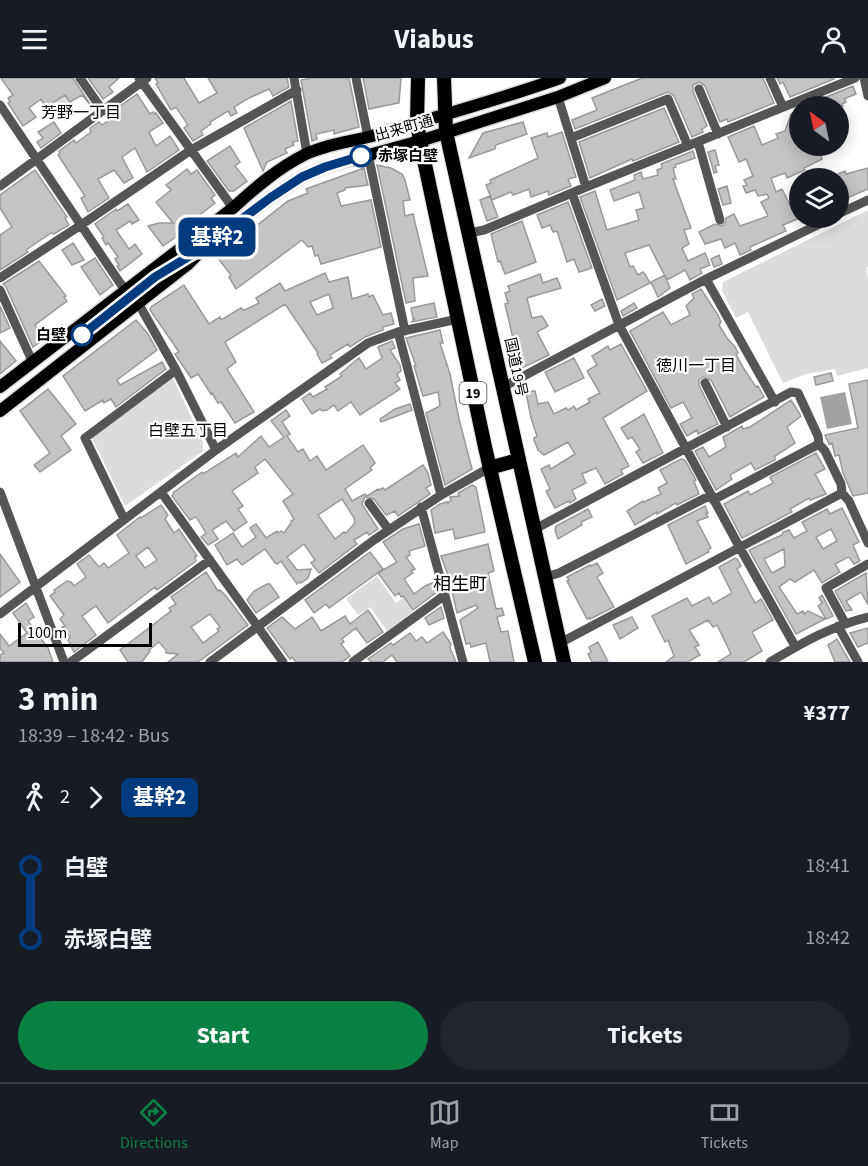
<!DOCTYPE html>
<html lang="en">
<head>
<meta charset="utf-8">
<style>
	:root { --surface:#171b24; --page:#20242c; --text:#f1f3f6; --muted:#9ea1a6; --line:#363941; --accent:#0b8043 }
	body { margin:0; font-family:"Source Sans 3","Noto Sans JP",sans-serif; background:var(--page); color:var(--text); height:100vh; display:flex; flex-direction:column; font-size:22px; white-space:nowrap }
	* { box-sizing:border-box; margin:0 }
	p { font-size:20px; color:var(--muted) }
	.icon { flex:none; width:33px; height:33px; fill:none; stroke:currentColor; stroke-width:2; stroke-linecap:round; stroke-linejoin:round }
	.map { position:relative; height:584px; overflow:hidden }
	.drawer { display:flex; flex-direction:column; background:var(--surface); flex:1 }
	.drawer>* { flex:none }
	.badge { padding:0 12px; border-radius:9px; font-size:21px; line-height:39px }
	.needle { width:39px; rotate:327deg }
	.fabs { position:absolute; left:789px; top:18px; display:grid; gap:12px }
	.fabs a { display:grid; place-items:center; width:60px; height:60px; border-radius:50%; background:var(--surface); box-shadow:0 3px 15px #0003; font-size:30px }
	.scale { position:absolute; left:18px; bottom:15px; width:134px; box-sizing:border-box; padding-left:6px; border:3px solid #000; border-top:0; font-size:16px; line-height:21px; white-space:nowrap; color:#000; -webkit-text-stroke:4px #fff; paint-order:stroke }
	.map>.badge { position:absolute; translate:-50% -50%; box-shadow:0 0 0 3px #fff }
	.legs { display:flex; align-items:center; gap:9px; height:66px; padding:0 18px; font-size:20px }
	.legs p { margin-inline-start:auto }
	.head { display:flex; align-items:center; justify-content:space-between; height:102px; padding:0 18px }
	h1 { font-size:33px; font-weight:700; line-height:45px }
	.action { display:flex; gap:12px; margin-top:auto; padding:12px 18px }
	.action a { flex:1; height:69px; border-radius:36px; background:var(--accent); color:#fff; font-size:24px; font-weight:700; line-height:69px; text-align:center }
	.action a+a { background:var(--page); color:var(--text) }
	ul { padding:0 18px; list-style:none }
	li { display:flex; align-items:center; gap:21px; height:72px; font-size:22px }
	li i { display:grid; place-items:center; width:9px; height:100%; margin:0 8px; background:currentColor }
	li i::after { content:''; width:15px; height:15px; margin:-8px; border:4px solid; border-radius:50%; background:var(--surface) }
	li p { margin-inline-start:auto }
	li:first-child i { background:linear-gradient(#0000 50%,currentColor 0) }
	li:last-child i { background:linear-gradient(currentColor 50%,#0000 0) }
	header { display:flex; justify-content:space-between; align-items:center; height:78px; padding:0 18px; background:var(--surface); font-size:27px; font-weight:700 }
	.dock { display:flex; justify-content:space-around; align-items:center; height:84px; border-top:2px solid var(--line); background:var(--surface); font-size:16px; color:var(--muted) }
	.dock a { display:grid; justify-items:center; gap:3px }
	.dock .current { color:var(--accent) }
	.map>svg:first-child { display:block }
	.green { fill:#dcdcdc }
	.water { fill:#a3a3a3 }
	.building { fill:#c4c4c4; stroke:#999; stroke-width:1.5; fill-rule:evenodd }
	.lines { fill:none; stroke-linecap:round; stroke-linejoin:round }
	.major-casing { stroke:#dbdbdb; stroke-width:15 }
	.highway-casing { stroke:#dbdbdb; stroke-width:16 }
	.minor { stroke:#555; stroke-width:9 }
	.major { stroke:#000; stroke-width:12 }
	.highway { stroke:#000; stroke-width:14 }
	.line-1-casing { stroke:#fff; stroke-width:14 }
	.line-1 { stroke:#003b80; stroke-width:9 }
	.stop-1-dot { fill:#fff; stroke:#003b80; stroke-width:3 }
	.labels { text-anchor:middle; stroke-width:4.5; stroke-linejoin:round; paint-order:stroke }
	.shield { fill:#fff; stroke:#4c4c4c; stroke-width:1.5 }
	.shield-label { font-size:14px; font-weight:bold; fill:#000 }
	.street-label { font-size:15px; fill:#000; stroke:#fff }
	.stop-label { font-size:15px; font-weight:bold; fill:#000; stroke:#fff; text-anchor:start }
	.neighbourhood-label { font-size:16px; fill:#000; stroke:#fff }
	.quarter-label { font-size:18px; fill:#000; stroke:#fff }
</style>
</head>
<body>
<header><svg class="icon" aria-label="menu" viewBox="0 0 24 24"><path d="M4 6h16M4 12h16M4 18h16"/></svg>Viabus<svg class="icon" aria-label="person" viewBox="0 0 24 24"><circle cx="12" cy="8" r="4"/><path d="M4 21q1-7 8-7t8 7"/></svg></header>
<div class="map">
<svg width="868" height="584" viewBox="0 0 868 584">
	<rect width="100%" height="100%" fill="#fff"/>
	<path class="green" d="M63 12 74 28 64 35 53 19Z
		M868 132V189L866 190 868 200V290L837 298 835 291 806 296 783 305 748 234 736 240 722 212 723 204Z
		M173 300 203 364V373L125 428 92 360Z
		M377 498 396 525 403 520 413 534 387 553 370 529 358 537 346 521Z"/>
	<path class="water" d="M845 314 852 346 827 351 820 319Z"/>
	<path class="building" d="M1 0H73L92 29 82 17 70 24 65 17 46 29 41 21 29 30 36 39 23 48 8 25 10 24 8 20 13 17Z
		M88 0H119L109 9 113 14 103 21Z
		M155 0H184L199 25 217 15 208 0H287L289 9 273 18 269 11 247 21 234 29 237 35 231 38 228 33 210 44 211 46 201 53 203 57 193 63 184 50 188 47 176 29 171 32 156 6 158 5Z
		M311 0H349L359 49 334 56V52L316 56 317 61 312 63 301 2Z
		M363 0H401L399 25 369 31Z
		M642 0H763L774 25 728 44 727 41 720 44 705 8 699 4 693 7V13L707 48 702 51 703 54 692 59 674 18 668 14 575 51 572 42 597 32 592 20Z
		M777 0H833L834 1 790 19 783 4 780 6Z
		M853 8 856 16 844 21 846 24 842 26 843 28H822L819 22Z
		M137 16 150 36 153 34 155 36 156 35 163 45 149 54 156 68 170 58 179 72 147 94 135 70 122 79 133 100 124 105 114 92 98 101 109 120 88 134 81 120 85 118 58 77 60 75 59 73 74 62 76 65 91 54 90 50 99 44 102 47 120 35 117 30Z
		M291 23 298 63 292 64 294 67 285 71 287 75 267 84 263 93 244 50Z
		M664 30 679 64 633 83 632 81 590 100 579 64Z
		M800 30V68H817L822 76 821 77 822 81 804 90 805 92 787 100 785 95 771 100 776 114 782 111 797 141 783 147 786 153 750 169 751 172 740 177 735 165 725 170 721 161 705 166 699 154 715 146 722 148 726 144V140L734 136 740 148 768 138 761 124 769 120 767 116 758 118 755 112 746 115 743 108 747 107 744 102 753 98 746 81 739 84 728 59 754 48 762 67 778 60 776 56 785 53 791 36Z
		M54 44 61 55 41 70 37 64 43 60 38 54Z
		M523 44 527 56 496 67 495 71 469 80 483 55Z
		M562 54 576 99 568 101 571 108 549 117 548 113 531 119 529 111 513 117 511 114 492 122 486 107 491 105 490 102 538 80 531 60 547 55 548 59Z
		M230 68 240 84 235 88 247 103 234 113H229L207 83Z
		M715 72 719 87 715 88 717 94 714 95 708 74Z
		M693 73 695 80 675 87 676 89 673 90 676 101H673L691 150 684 152 689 166 682 170 688 183 705 175 710 187 700 191 702 195 690 202 685 192 667 202 649 167 625 175 630 189 633 188 638 197 643 194 645 196 650 205 617 222 580 119 595 113 607 152 639 142 636 132 644 130 639 114 614 123 610 112 635 102 634 97 641 94 643 101 658 97 657 92 662 90 661 86Z
		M377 87 391 90 402 96 405 102 410 122 403 123 405 138 413 136 428 198 413 200 415 223 406 225Z
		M364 90 368 107 345 110V112L337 115 341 128 371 122 381 169 321 186 318 177 315 178 312 168 308 169 302 162 236 211 229 199 231 197 217 179 288 123 308 115 306 111Z
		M868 90V111L838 124 839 100 838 96 845 93 846 96Z
		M187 91 191 96 197 92 215 117 211 120 215 125 175 156 176 159 163 168 148 148 159 145H173L156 124 171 112 166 107Z
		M35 92 67 139 65 140 69 147 54 156 51 155 26 172 28 174 0 192V157L12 149 0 130V117Z
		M727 108 731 125 723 127 718 111Z
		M490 118 498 139 487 143 480 122Z
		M568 124 592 190 579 194 574 181 567 184 557 153 553 154 550 147 542 150 537 137Z
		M128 126 139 142 132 146 130 143 116 152 129 171 135 166 142 176 120 193 117 188 119 187 115 181 118 179 108 165 106 167 102 160 104 159 95 146 116 131 117 133Z
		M522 143 536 184 505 196 500 183 498 184 491 156Z
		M73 165 84 182 72 187 62 172Z
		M719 177 722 186 714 189 711 181Z
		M95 180 113 207 100 217 81 189Z
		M39 183 66 218 64 219 67 223 35 247 44 261 33 269 6 209 3 206Z
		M325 195 329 204 348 199 352 221 368 216 369 219 373 217 383 237 391 235 394 246 383 249V252L365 259 350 269 348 266 330 277 332 280 322 285 317 276 318 275 285 226 225 264 236 284 227 291 254 334 235 345 221 324 218 325 212 315 211 316 198 296 191 300 175 276 179 274 150 232 151 229 184 207 209 246 220 239 221 242 241 230 243 232 247 231 259 225 256 220 280 205 285 213ZM329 216 333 230 317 237 310 224Z
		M540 196 543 205 557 200 561 210 527 220 532 240 542 238 548 248 537 254 549 277 520 291 505 226 508 225 505 215 510 213 508 208Z
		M665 197 670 210 658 219 651 204Z
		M701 211 718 237 721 244 719 247 727 260 735 269 738 275 736 276 744 291 756 309 758 308 764 319 730 339 711 302 703 299 699 302V307L718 346 698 356 697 352 687 358 680 346 692 340 683 324 671 330 630 253 663 234 671 247 690 237 686 228 694 220 692 216Z
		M602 221 605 228 595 233 591 227Z
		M434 225 437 239 412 244 415 240 413 241 411 230Z
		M634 225 637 230 623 238 621 233Z
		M0 228 10 250 0 255Z
		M136 242 148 256 157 272 117 302 120 307 162 284 166 291 116 329 111 321 104 325 103 322 85 333 63 298Z
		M440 252 443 265H440L450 296 459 341 472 391 445 407 426 335 440 328 438 314 423 318 414 288H416L406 260Z
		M0 263 16 283 0 296Z
		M392 263 395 270 390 272 400 287 401 293 397 296 400 302 395 305 400 311 360 337 351 324 338 333 334 327 327 332 322 333 320 331 312 336 302 321 310 315 313 319 327 311 325 309 342 298 340 296 359 280 366 291 382 280 378 269Z
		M621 266 647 313 603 340 629 388 621 392 623 396 605 406 596 390 582 396 586 405 572 412 576 421 570 425 569 423 555 430 546 413 550 411 541 391 549 387 551 391 575 376 568 364 544 377 538 372 534 362V360L537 358 531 340 526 314 535 313 538 326 548 324 554 336 566 330 568 332 574 328 576 332 590 324 588 321 600 315 587 293 597 287 592 278 608 268 610 272Z
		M574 280 584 300 555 314 545 294Z
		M831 295 833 303 816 307 814 299Z
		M868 302V415L853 418 843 395 839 377 835 378 832 365 829 366 825 357 858 350 849 306Z
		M48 311 76 346 61 358 71 372 40 394 34 387 50 375 20 333Z
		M791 322 801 338 787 349 795 365 775 378V382L755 392 751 385 730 397 732 401 716 412 695 373 703 369 709 379 726 369 723 359 742 348 743 351 750 349Z
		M410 326 412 332 381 344 380 341 395 331Z
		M286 332 290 338 282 344 290 356 287 358 298 374 303 371 310 383 317 378 326 392 363 367 375 385 370 390 372 392 345 411 352 423 365 416 367 418 378 411 379 412 383 410 385 412 423 387 428 395 431 407 426 410 430 416 398 438 395 433 386 437 374 421 365 419 362 426 378 451 369 457 367 454 354 462 357 466 319 495 311 485 315 482 304 466 287 479 297 492 311 491 308 500 301 505 300 504 297 506 281 483 277 486 275 485 265 471 242 487 237 481 227 487 215 467 233 455 242 469 256 459 250 450 256 446 266 460 277 453 278 455 281 453 284 455 291 445V443L294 441 283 423 293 416 265 381 255 389 258 395 232 413 243 428 238 431 247 444 234 453 226 443 212 452 218 461 208 467 201 459 206 455 197 440 195 439 190 442 172 418 174 414 202 394 203 396 236 375 238 379 261 358 269 369 284 359 271 343ZM342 421 354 440 355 445 346 455 344 454 335 461 318 437Z
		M644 336 663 375 643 385 636 374 640 371 632 359 628 361 621 350Z
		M816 375 825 391 815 396 826 416 810 422 809 420 790 431 792 434 742 460 724 426 748 413 750 417 773 405 770 399Z
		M681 381 685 382 696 402 694 403 699 416 677 427 676 425 657 436V434L635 447 627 433 643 423 644 424 661 416 658 410 667 405 660 392Z
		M472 407 476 409 485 454 455 461 453 451 435 455 431 432 440 426 447 424 448 426V424L451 423 450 419 459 418 458 415Z
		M161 427 168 437 165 441 174 455 179 451 197 478 195 479 196 483 157 512 155 509 108 545 96 528 82 538 96 557 74 574 68 562 70 559 62 549 65 548 60 541 64 537 50 518 55 514 54 512 67 503 71 504 74 508 86 499 77 486 89 477 99 489 104 485 108 490 129 475 117 457 140 439 141 440ZM148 469 157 482 145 490 136 478Z
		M705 428 708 435H706L708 439 697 443 711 470 708 472 709 474 686 486 668 447Z
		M842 430 859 464 853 467 860 483 854 486 850 480 848 479 835 486 840 494 822 505 814 492 795 504 790 501 779 509 797 536 803 533 804 536 808 533 825 541 796 556 749 472 782 457 783 454 789 452 794 460 807 453 802 444 827 431 830 436ZM831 451 837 463 823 471 816 459ZM784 471 785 488 772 495 764 481Z
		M588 431 592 439 581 444 582 447 558 461 555 452 556 448Z
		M419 446 425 468 409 473 410 477 406 479 415 491 411 493 413 495 404 501 414 516 425 508 434 504 437 514 413 532 403 518 401 519 399 515 395 518 378 495 397 484 383 464 403 451Z
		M488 466 494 493 488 495 496 531 502 530 504 537 497 539 501 554 508 553 514 584H490L486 565 471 569 470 565 466 566 460 542 478 530 476 527 457 535 449 500 441 478Z
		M370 474 383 491 329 530 326 526 314 535 305 522Z
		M0 476 20 504 0 519Z
		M735 480 737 481 741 488 737 491 755 525 761 521 773 542 752 554 762 573 744 584H718L731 576 717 547 713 549 708 542 689 552 699 567 695 569 700 577 688 584H666L674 578 668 562 665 564 652 538 687 520 692 528 709 519 713 526 732 515 719 489Z
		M597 485 603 495 597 499 614 529 590 541 589 540 587 541 567 503 569 502 567 499 590 487 591 488Z
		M206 494 218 513 220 512 226 518 248 547 198 584H168L178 576 166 575V572L159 564 149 572 150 573 142 584H128L120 572 171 533 169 530 176 526 171 519ZM210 536 220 549 217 551 219 553 203 565 191 549Z
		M866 495 868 527 861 514 846 523 852 532 846 533 835 513Z
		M267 506H270L279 519 256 535 247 522 254 513Z
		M822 517 833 538 826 541 818 528 822 525 819 520Z
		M26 525 34 539 28 543 48 570 53 584H0V577L4 575 0 570V556L9 568 27 555 13 535Z
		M441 529 444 540 429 547 425 540Z
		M368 532 383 554 367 565 356 550 342 561 344 564 341 566 350 578 342 584H296L292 579 290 581 267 550 282 539 295 551 312 539 321 553 345 538 350 546Z
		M632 539 638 550 620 561 613 547Z
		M868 550V565L858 569 850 555Z
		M443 554 451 566 450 570 456 584H397L392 577 383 584H371L368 581 391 565 393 567 410 555 416 563 422 559 427 565Z
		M837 561 850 584H835L828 567Z
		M598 564 608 584H592L588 576 591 574 589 569Z"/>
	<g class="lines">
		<g class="major-casing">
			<path id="major" d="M0 309 233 130C256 109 278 90 306 76 327 66 350 64 372 58 435 39 499 22 560 0
				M0 333 188 186 206 168 270 120 302 99 325 89 420 63 558 19 605 0"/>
		</g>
		<g class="highway-casing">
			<path id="highway" d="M418 0 417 44 420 63 485 369 535 584
				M444 0 446 54 564 584
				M489 390 518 382"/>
		</g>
		<path class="minor" d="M80 0 103 33
			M139 0 233 130
			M294 0 307 76
			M356 0 368 59
			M770 0 783 29
			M864 0 868 18
			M699 11 718 56
			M558 19 586 109
			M0 27 120 205 141 230 176 292 216 372
			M571 60 668 21 688 68
			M698 64 720 142
			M368 76 405 253
			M0 108 147 0
			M572 115 619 247 740 470 795 568
			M838 136 868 122
			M470 155 484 152 586 109 855 0
			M0 200 81 147 191 72 297 12
			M706 201 775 324
			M0 212 33 285
			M398 254 441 417
			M705 305 727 349
			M503 309 706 201 832 140
			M0 414 64 584
			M161 414 283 584
			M713 422 819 366
			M369 425 389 452
			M421 429 463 584
			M124 441 85 360 176 292
			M535 451 791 314 798 315 818 358 819 366 825 373 841 406 842 415 849 423 868 465
			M546 499 559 495 711 417
			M0 536 216 372 368 265 398 254 458 241
			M845 545 826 510 868 486
			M838 548 858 584
			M560 565 842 415
			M71 584 210 482
			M210 584 374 462 441 417 489 390
			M353 584 445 517
			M770 584C802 565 831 548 868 539"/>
		<use href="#major" class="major"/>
		<use href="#highway" class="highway"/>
	</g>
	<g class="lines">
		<g class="line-1-casing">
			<path id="line-1" d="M82 257 155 199 206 168 270 120 302 99 325 89 361 78"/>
		</g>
		<use href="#line-1" class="line-1"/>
	</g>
	<g class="stop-1-dot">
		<circle cx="361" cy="78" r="10"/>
		<circle cx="82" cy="257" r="10"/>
	</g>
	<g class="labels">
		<rect class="shield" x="459.5" y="304" width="27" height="22" rx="4.5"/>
		<g class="shield-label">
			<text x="473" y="320">19</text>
		</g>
		<g class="street-label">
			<text transform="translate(404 50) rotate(-16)" y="5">出来町通</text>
			<text transform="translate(516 289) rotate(78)" y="5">国道19号</text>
		</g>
		<g class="stop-label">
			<text x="378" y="83">赤塚白壁</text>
			<text x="66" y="262" text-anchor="end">白壁</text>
		</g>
		<g class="neighbourhood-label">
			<text x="81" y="40">芳野一丁目</text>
			<text x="696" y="293">徳川一丁目</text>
			<text x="188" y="358">白壁五丁目</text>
		</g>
		<g class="quarter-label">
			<text x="460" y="512">相生町</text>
		</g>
	</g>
</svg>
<div class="fabs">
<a><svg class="needle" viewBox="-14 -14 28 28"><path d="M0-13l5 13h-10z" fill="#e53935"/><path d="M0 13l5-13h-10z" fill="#9ea1a6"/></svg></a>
<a><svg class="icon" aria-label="layers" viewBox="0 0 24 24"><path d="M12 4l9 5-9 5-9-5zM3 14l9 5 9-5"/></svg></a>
</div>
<div class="scale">100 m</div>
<b class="badge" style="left:217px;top:159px;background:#003b80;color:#fff">基幹2</b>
</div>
<section class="drawer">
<div class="head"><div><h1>3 min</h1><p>18:39 – 18:42 · Bus</p></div><b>¥377</b></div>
<div class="legs"><svg class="icon" aria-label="walk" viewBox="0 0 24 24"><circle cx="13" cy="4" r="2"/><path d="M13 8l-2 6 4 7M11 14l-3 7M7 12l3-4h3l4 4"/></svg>2<svg class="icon" aria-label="forward" viewBox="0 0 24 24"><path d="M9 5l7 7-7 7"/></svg><b class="badge" style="background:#003b80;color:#fff">基幹2</b></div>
<ul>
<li><i style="color:#003b80"></i><b>白壁</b><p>18:41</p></li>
<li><i style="color:#003b80"></i><b>赤塚白壁</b><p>18:42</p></li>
</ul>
<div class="action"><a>Start</a><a>Tickets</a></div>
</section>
<nav class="dock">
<a class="current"><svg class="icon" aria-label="directions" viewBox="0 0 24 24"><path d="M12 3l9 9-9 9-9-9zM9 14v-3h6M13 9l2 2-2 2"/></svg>Directions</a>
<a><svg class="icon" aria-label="map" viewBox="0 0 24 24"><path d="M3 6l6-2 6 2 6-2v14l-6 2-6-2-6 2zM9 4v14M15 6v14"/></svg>Map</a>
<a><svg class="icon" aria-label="tickets" viewBox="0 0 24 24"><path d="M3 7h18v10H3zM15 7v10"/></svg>Tickets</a>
</nav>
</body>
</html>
